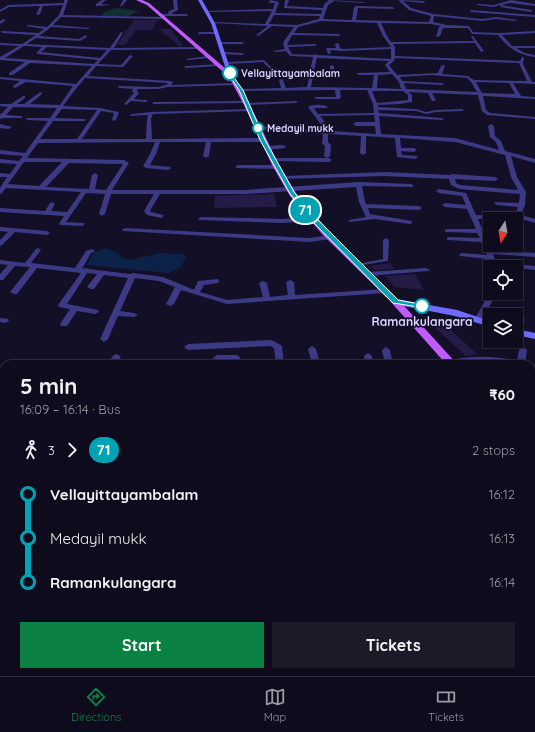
<!DOCTYPE html>
<html lang="en">
<head>
<meta charset="utf-8">
<style>
	:root { --surface:#0e0b1c; --page:#1c1929; --text:#f1f3f6; --muted:#9b9ba3; --line:#2e2b3b; --accent:#0b8043 }
	body { margin:0; font-family:Quicksand,sans-serif; background:var(--page); color:var(--text); height:100vh; display:flex; flex-direction:column; font-size:15px; white-space:nowrap }
	* { box-sizing:border-box; margin:0 }
	p { font-size:13px; color:var(--muted) }
	.icon { flex:none; width:22px; height:22px; fill:none; stroke:currentColor; stroke-width:2; stroke-linecap:round; stroke-linejoin:round }
	.map { position:relative; flex:1; overflow:hidden }
	.details { position:absolute; left:0px; top:360px; width:535px; height:316px; display:flex; flex-direction:column; background:var(--surface); border-radius:12px 12px 0 0; box-shadow:0 2px 6px #0003,0 0 0 1px var(--line) }
	.details>* { flex:none }
	.badge { padding:0 8px; border-radius:13px; font-size:14px; line-height:26px }
	.needle { width:26px; rotate:191deg }
	.fabs { position:absolute; left:483px; top:212px; display:grid; gap:8px }
	.fabs a { display:grid; place-items:center; width:40px; height:40px; border-radius:0px; background:var(--surface); box-shadow:0 2px 6px #0003,0 0 0 1px var(--line); font-size:20px }
	.map>.badge { position:absolute; translate:-50% -50%; box-shadow:0 0 0 2px #fff }
	.legs { display:flex; align-items:center; gap:6px; height:44px; padding:0 20px; font-size:13px }
	.legs p { margin-inline-start:auto }
	.overview { display:flex; align-items:center; justify-content:space-between; height:68px; padding:0 20px }
	h1 { font-size:22px; font-weight:700; line-height:30px }
	.cta { display:flex; gap:8px; margin-top:auto; padding:8px 20px }
	.cta a { flex:1; height:46px; border-radius:0px; background:var(--accent); color:#fff; font-size:16px; font-weight:700; line-height:46px; text-align:center }
	.cta a+a { background:var(--page); color:var(--text) }
	ul { padding:0 20px; list-style:none }
	li { display:flex; align-items:center; gap:14px; height:44px; font-size:15px }
	li i { display:grid; place-items:center; width:6px; height:100%; margin:0 5px; background:currentColor }
	li i::after { content:''; width:10px; height:10px; margin:-5px; border:3px solid; border-radius:50%; background:var(--surface) }
	li p { margin-inline-start:auto }
	li:first-child i { background:linear-gradient(#0000 50%,currentColor 0) }
	li:last-child i { background:linear-gradient(currentColor 50%,#0000 0) }
	.tab-bar { display:flex; justify-content:space-around; align-items:center; height:56px; border-top:1px solid var(--line); background:var(--surface); font-size:11px; color:var(--muted) }
	.tab-bar a { display:grid; justify-items:center; gap:2px }
	.tab-bar .current { color:var(--accent) }
	.map>svg:first-child { display:block }
	.green { fill:#12302f }
	.water { fill:#0c2248 }
	.building { fill:#241b47 }
	.lines { fill:none; stroke-linecap:round; stroke-linejoin:round }
	.street { fill:#3d3a85; fill-rule:evenodd }
	.secondary { fill:#6f6bff; fill-rule:evenodd }
	.primary { fill:#c25bff; fill-rule:evenodd }
	.line-1 { fill:#00a3b4; stroke:#fff }
	.stop-1-dot { fill:#fff; stroke:#00a3b4; stroke-width:2 }
	.labels { text-anchor:middle; stroke-width:3.5; stroke-linejoin:round; paint-order:stroke }
	.far-stop-label { font-size:10px; font-weight:bold; fill:#d9d4ff; stroke:#130f26; text-anchor:start }
	.stop-label { font-size:12px; font-weight:bold; fill:#d9d4ff; stroke:#130f26 }
</style>
</head>
<body>
<div class="map">
<svg width="535" height="676" viewBox="0 0 535 676">
	<rect width="100%" height="100%" fill="#130f26"/>
	<path class="green" d="M116 8 139 11 129 16H102L104 12Z"/>
	<path class="water" d="M106 248 118 253 121 257 129 260 162 253 182 254 186 257 181 267 168 273 87 265 93 253Z"/>
	<path class="building" d="M134 20H158L152 30H136L125 45H117L124 34 125 30H127Z
		M159 29H171L183 46H179Z
		M274 194 277 207 214 208 215 196Z
		M390 263 395 269 375 270 371 266Z
		M415 274 424 290 395 287 385 276Z
		M441 320 443 323 477 354 466 356 432 325Z"/>
	<g class="lines">
		<path class="street" d="M64 0H68L63 15 163 17 165 18 163 19 61 17 53 25 90 28 88 29 51 27 39 36 79 39 86 35 87 37 80 41 36 38 27 44 110 48 121 32 123 33 114 48 198 47 200 48 198 49 111 50 98 64 121 65 130 55 133 56 123 67 96 66 88 76 171 81 173 82 171 85 237 83 239 84 237 85 168 87 158 89H138L137 91 139 93 134 99 145 100H147V102L131 101 126 105 124 104 134 93 132 91 133 89 120 88 118 87V86L158 87 166 85 168 83 85 78 75 90 63 106 100 108 119 112 116 120 114 121 112 120 114 113 101 111 82 139H146L147 119 148 115 130 116V115L132 114 151 112 250 109 252 110V111L153 114 151 119 152 139 263 138 266 140 263 142H211L209 156 206 158 203 156 206 142H160L156 154 150 165 170 167 171 168 168 170 146 168 143 166 150 154 155 142 38 143 27 158 124 160 129 163 112 190H244L359 182 411 184 413 185V187L362 186 365 202 366 204 419 206 422 208 419 210 368 208 370 214 412 221V223L410 224 375 219 349 222V220L366 217 359 202 356 187 244 194H160L150 211 151 212 163 215 164 216 161 218 147 215 144 211 154 194H111L105 214 102 216 99 214 105 194 86 193 66 222 84 223V225L82 226 60 225 59 224 64 216 0 212V208L45 211 50 203 52 202 55 204 51 211 67 212 81 192 6 188 2 193 0 194V188L7 177H0V173L10 174 17 164 0 163V159L19 161 23 156 0 154V150L25 153 48 121 28 120 26 119V118H50L57 108 13 107 6 115 20 116H22V118H3L0 119V115L8 107 0 106V104H11L23 96H25V98L17 104H24L40 92 42 93V94L30 104 60 105 73 86 26 82 15 88 13 87V86L20 81 0 79V77L76 84 92 66 30 63 13 75H9V73L25 62 0 60V57L19 46 0 45V43L22 44 36 35 2 33 1 31 39 33 44 29 26 26 28 25 47 27 59 15 63 5 43 6 40 14 38 15 36 14 40 6 9 7 0 12V10L8 5 64 3ZM24 46 42 47 36 53 38 54 98 60 94 64 5 58ZM47 47 107 50 100 58 41 52ZM62 109 97 110 77 139H40L53 121H84L86 120 84 119 55 118ZM24 162H62L39 186 8 184ZM69 163 123 164 106 190 95 189 98 175 95 173 92 175 89 189 46 187Z
			M102 0H106L101 4 111 5 96 6V4Z
			M123 0H127L122 6H120Z
			M173 0H177L178 10 172 13V14H187L188 16H159L160 14H168L169 11 174 9Z
			M270 0 279 2 275 13 321 14 322 10 284 8 285 0H289L287 6 323 8 325 3 329 1 327 0 365 2 363 3 334 1 328 5 323 19 352 20 354 7 356 6 393 7 394 9 358 8 356 20 429 22 431 16 409 10 398 0 424 1 425 3 403 1 411 8 433 14 482 19 496 17 517 20 515 21 496 19 482 21 434 16 433 22 447 25 469 26 473 32 499 33 535 31V33L502 35 512 46H535V48H516L525 53 535 55V57C519 55 508 48 498 35L472 34 468 28H443L440 36 438 37 436 36 439 27 441 26 431 24 381 23 387 36 391 42 474 41 471 37 473 36 484 51 481 52 475 43 393 44 395 47V56L520 61 522 57H524L523 64 532 82H535V84L513 83 521 96 535 97V99L483 96 486 110 490 113 535 117V119L487 115 482 111 478 95 432 93 436 100 434 101H432L428 93 409 92 412 95V102L400 104 378 105V107L416 109 426 112 436 110 462 109 464 110 462 111 436 112 426 114 416 111 378 110 379 113 442 118 444 119 442 120 379 116 381 134 455 138 499 150 496 142 490 137 488 126 491 124 494 126 495 136 501 141 505 151 535 159V163L511 156 517 177 526 192 525 205 521 215 535 219V223L518 218 478 219 491 250 535 253V257L493 254 496 262 535 266V270L516 268V267H490L488 259 460 256 459 255 460 254 462 253 487 255 481 242 447 240V238L449 237 480 238 477 233 445 232V230L447 229H476L467 209 445 207 442 205 445 203 466 205 462 196 439 193 436 191 439 189 466 193 476 215 504 216 515 214 518 207 497 205 494 203 495 202 519 203 520 194 459 189 451 185 449 179 385 176 282 179 281 178 284 176 385 172 450 175 452 174 495 177 498 179 495 181 455 179 456 183 460 185 518 190 511 177 505 155 455 142 400 138 401 148H414L417 150 414 152 401 151 402 155 417 156 418 157 415 159 397 157 395 138 366 136V153L363 155 360 153 361 136 328 134V142L331 145 330 156 327 158 324 156 325 146 322 143 323 134 256 129 255 128 258 126 325 130 308 107C312 104 324 104 328 107L326 108H314L318 114 374 113 373 104 367 90H340L341 98 339 99H316L314 98 316 97H336L335 90 239 91V90L241 89 281 88 279 80 281 79 283 80 286 88 307 87 310 73C293 73 274 76 263 62L228 64 226 63 228 62 264 60 271 67 282 70 310 71 313 57 290 56 286 51 275 52 273 51 285 49 283 44 284 41 294 27 272 26 258 36 256 35 268 26 211 23 213 22 265 24 272 11 207 12 205 11 273 9 275 3H269ZM274 15 320 16 319 19 297 25 269 24ZM321 21 377 23 383 36 391 47 342 49 340 48 339 44 337 43 335 44 336 48H326L328 54 331 53 330 50 342 51 391 49V59L317 55 315 54 313 55 292 54 288 47 315 46 317 45 315 44 287 45 292 35 340 36 339 34 294 33 298 27ZM317 58 389 61 385 65 390 72 357 73V74L359 75H374L372 88 311 87 314 72 332 73 334 72V66L332 65 330 66V71L314 70ZM395 58 519 63 527 81 474 80 468 76 442 74 445 66 443 65 441 66 438 73 397 75 389 65 394 61ZM392 74 399 82 401 89 377 88 378 75ZM430 75 467 78 471 82 477 92 406 89 404 83 442 85 444 84 442 83 402 81 400 77ZM476 82 509 83 515 94 482 93ZM372 91H403L408 95V100L377 103ZM374 115 375 122H356L353 124 356 126H375L376 134 332 131 320 116Z
			M511 0 535 4V6L510 3 501 5 532 10 531 12 501 7 500 5 494 7 476 5 478 4 494 5Z
			M471 10 535 15V17L470 12Z
			M3 19 6 20 0 24V21Z
			M199 32H217L219 33 217 34H198Z
			M220 42H242L244 43 242 44H219Z
			M224 52 242 53 244 54 242 55 223 54Z
			M208 56 209 58 188 60 186 59Z
			M219 64V66H218L186 68 184 67 186 66Z
			M248 101V103L296 101 298 102 296 103 247 105 245 103 154 104 152 103 154 102Z
			M0 124 12 127 9 129 0 128Z
			M283 145 286 147 285 148 267 150 264 148 267 146Z
			M274 158H329L332 160 329 162 272 161V159Z
			M238 165H278L281 167 278 169 236 168V166Z
			M201 217 282 219 314 217 317 219 314 221 282 223 199 220 198 219Z
			M0 227 47 231 50 233 47 235 15 232 2 245 0 246V240L8 232 0 231Z
			M125 228 309 238 331 235 334 237 331 239 309 242 123 231 122 230Z
			M386 238 389 240 388 261 357 266 356 265 357 264 383 259V240Z
			M38 248 41 250 31 263 75 268 86 251 92 249 95 251 91 253 82 269 86 268 89 269 130 274 133 273 163 277 194 290 198 281 218 279 219 281 218 283 204 285 200 292 227 300 263 297 259 283 263 281 267 283 270 297 288 295 286 282 290 280 294 282 295 295 385 289 389 291 385 293 227 304 181 290 174 304 170 306 166 304 175 287 159 281 135 278 120 311 134 313 138 315 134 317 118 316 108 339 104 342 100 339 128 278 104 275 94 289H91L87 287 97 274 87 273 67 304 98 310 99 312 95 314 77 311 67 326H61L60 324 70 309 59 307 58 305 81 273 37 268 17 294H14L10 292 30 267 15 266 3 280H0V274L8 265 0 264V260L25 263 36 249Z
			M426 268 430 270 428 271 368 276 364 274 368 272Z
			M516 279H523L524 281 523 283H516Z
			M490 292 497 293 483 318H490V322H475L474 320Z
			M0 318 8 319 9 321 5 323 0 322Z
			M516 318H524L525 320 524 322H516Z
			M271 340 281 345 282 347 284 364H276L274 348 270 346 188 350 184 347 188 344Z
			M312 346 316 349 320 364H312L308 349Z
			M386 347 390 350 393 364H385L382 350Z
			M523 347 527 350 525 364C511 364 498 362 485 362 470 362 456 364 441 364L445 361C470 356 492 355 517 361L519 350Z
			M368 353 372 356 373 364H365L364 356Z
			M117 354 121 357 115 364H106L114 355Z
			M217 355H237L241 358 237 361 214 360 213 358Z
			M531 364 535 365V372L531 371Z
			M0 376 4 377V383L0 382Z
			M0 416H4V422H0Z
			M531 470 535 471V479L531 478Z
			M4 481V495L0 497V483Z
			M531 546 535 547V557L531 556Z
			M0 588H4V598H0Z
			M531 607 535 608V620L531 619Z
			M531 643H535V655H531Z
			M0 646 4 647V659L0 658Z
			M30 672H43L42 676H29Z
			M62 672H74L73 676H61Z
			M79 672H109L110 676H80Z
			M131 672H143L142 676H130Z
			M323 672H351L352 676H323Z
			M364 672H376V676H364Z
			M398 672H410V676H398Z
			M465 672H477L478 676H466Z"/>
		<path class="secondary" d="M198 0H202L215 23 233 77 228 76 211 23Z
			M396 299 457 310 490 321V327L455 316 393 304 391 302 393 300Z
			M516 329 535 333V339L516 335Z"/>
		<path class="primary" d="M136 0H142L149 3 233 75 250 105 279 165 296 193 306 206 340 242 396 297 457 364H446L390 301 322 234 290 196 272 165 244 105 229 77 147 5Z
			M531 504 535 506V528L531 526Z"/>
	</g>
	<path class="line-1" d="M230 72 243 90 265 140 294 192 310 212 398 300 425 305V308L393 303 306 215 289 192 260 140 239 90 228 73Z"/>
	<g class="stop-1-dot">
		<circle cx="230" cy="73" r="7"/>
		<circle cx="258" cy="128" r="5"/>
		<circle cx="422" cy="306" r="7"/>
	</g>
	<g class="labels">
		<g class="far-stop-label">
			<text x="241" y="77">Vellayittayambalam</text>
			<text x="267" y="132">Medayil mukk</text>
		</g>
		<g class="stop-label">
			<text x="422" y="326">Ramankulangara</text>
		</g>
	</g>
</svg>
<div class="fabs">
<a><svg class="needle" viewBox="-14 -14 28 28"><path d="M0-13l5 13h-10z" fill="#e53935"/><path d="M0 13l5-13h-10z" fill="#9b9ba3"/></svg></a>
<a><svg class="icon" aria-label="locate" viewBox="0 0 24 24"><circle cx="12" cy="12" r="6"/><path d="M12 2v4M12 18v4M2 12h4M18 12h4"/></svg></a>
<a><svg class="icon" aria-label="layers" viewBox="0 0 24 24"><path d="M12 4l9 5-9 5-9-5zM3 14l9 5 9-5"/></svg></a>
</div>
<b class="badge" style="left:305px;top:210px;background:#00a3b4;color:#fff">71</b>
<section class="details">
<div class="overview"><div><h1>5 min</h1><p>16:09 – 16:14 · Bus</p></div><b>₹60</b></div>
<div class="legs"><svg class="icon" aria-label="walk" viewBox="0 0 24 24"><circle cx="13" cy="4" r="2"/><path d="M13 8l-2 6 4 7M11 14l-3 7M7 12l3-4h3l4 4"/></svg>3<svg class="icon" aria-label="forward" viewBox="0 0 24 24"><path d="M9 5l7 7-7 7"/></svg><b class="badge" style="background:#00a3b4;color:#fff">71</b><p>2 stops</p></div>
<ul>
<li><i style="color:#00a3b4"></i><b>Vellayittayambalam</b><p>16:12</p></li>
<li><i style="color:#00a3b4"></i><span>Medayil mukk</span><p>16:13</p></li>
<li><i style="color:#00a3b4"></i><b>Ramankulangara</b><p>16:14</p></li>
</ul>
<div class="cta"><a>Start</a><a>Tickets</a></div>
</section>
</div>
<nav class="tab-bar">
<a class="current"><svg class="icon" aria-label="directions" viewBox="0 0 24 24"><path d="M12 3l9 9-9 9-9-9zM9 14v-3h6M13 9l2 2-2 2"/></svg>Directions</a>
<a><svg class="icon" aria-label="map" viewBox="0 0 24 24"><path d="M3 6l6-2 6 2 6-2v14l-6 2-6-2-6 2zM9 4v14M15 6v14"/></svg>Map</a>
<a><svg class="icon" aria-label="tickets" viewBox="0 0 24 24"><path d="M3 7h18v10H3zM15 7v10"/></svg>Tickets</a>
</nav>
</body>
</html>
